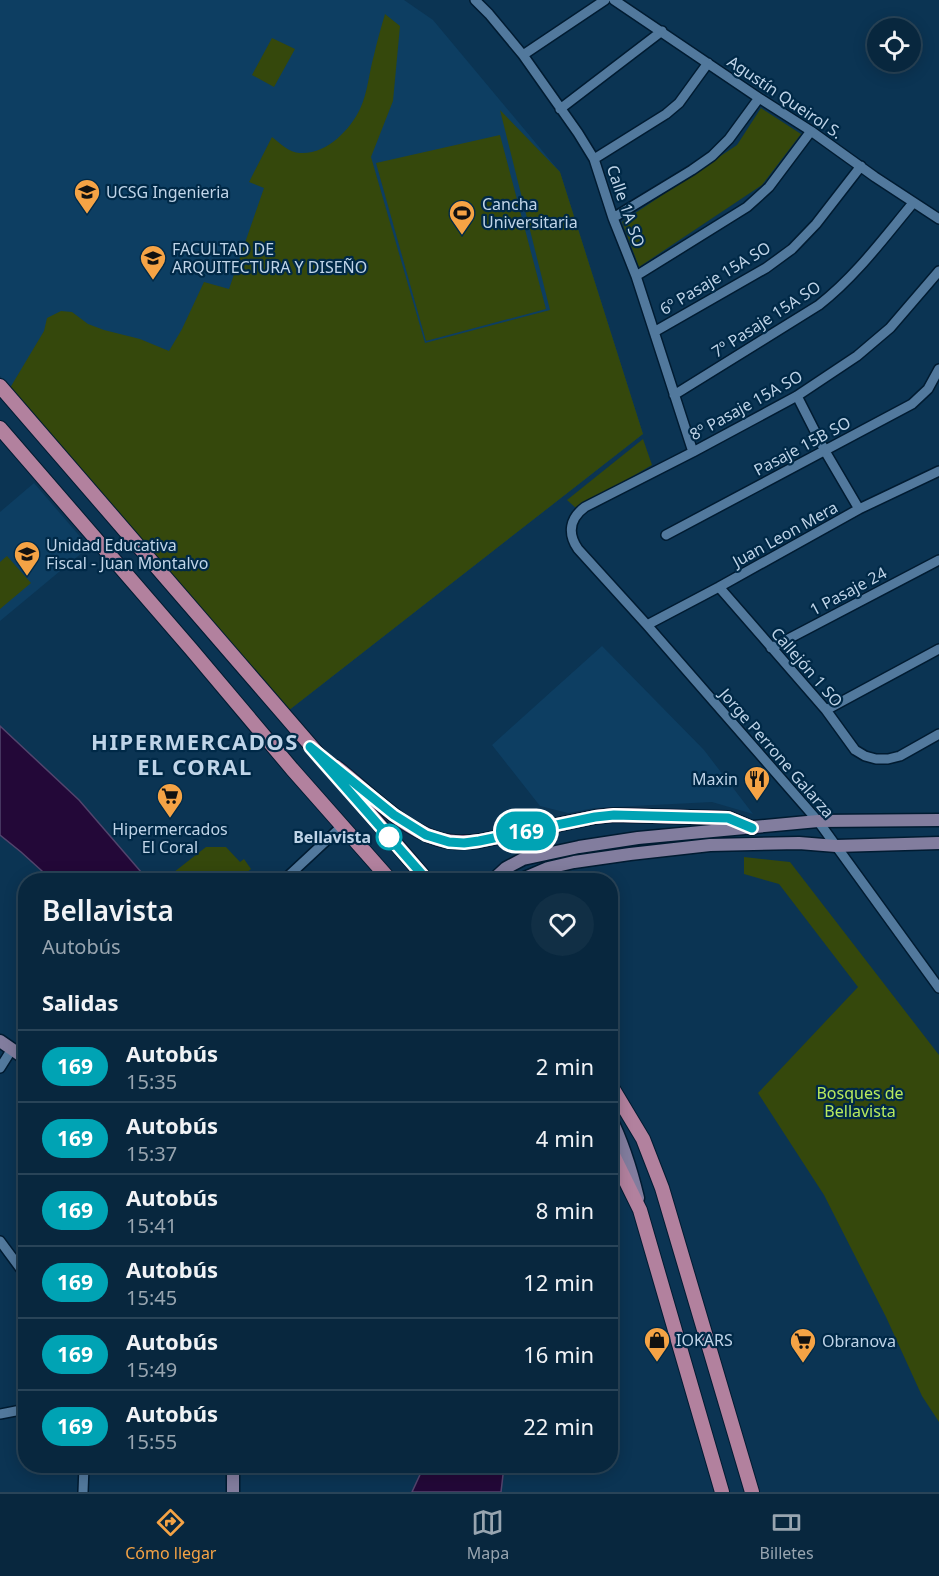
<!DOCTYPE html>
<html lang="es">
<head>
<meta charset="utf-8">
<style>
	:root { --surface:#08273e; --page:#112f45; --text:#f1f3f6; --muted:#98a5b0; --line:#294458; --accent:#f5a345 }
	body { margin:0; font-family:"Noto Sans",sans-serif; background:var(--page); color:var(--text); height:100vh; display:flex; flex-direction:column; font-size:22px; white-space:nowrap }
	* { box-sizing:border-box; margin:0 }
	p { font-size:20px; color:var(--muted) }
	.icon { flex:none; width:33px; height:33px; fill:none; stroke:currentColor; stroke-width:2; stroke-linecap:round; stroke-linejoin:round }
	.map { position:relative; flex:1; overflow:hidden }
	.drawer { position:absolute; left:18px; top:873px; width:600px; height:600px; display:flex; flex-direction:column; background:var(--surface); border-radius:24px; box-shadow:0 3px 15px #0003,0 0 0 2px var(--line) }
	.drawer>* { flex:none }
	.badge { padding:0 12px; border-radius:20px; font-size:21px; line-height:39px }
	.buttons { position:absolute; left:867px; top:18px; display:grid; gap:12px }
	.buttons a { display:grid; place-items:center; width:54px; height:54px; border-radius:50%; background:var(--surface); box-shadow:0 3px 15px #0003,0 0 0 2px var(--line); font-size:30px }
	.map>.badge { position:absolute; translate:-50% -50%; box-shadow:0 0 0 3px #fff }
	h2 { padding:0 24px; font-size:22px; line-height:54px }
	.round { display:grid; place-items:center; flex:none; width:63px; height:63px; border-radius:32px; background:var(--page) }
	.summary { display:flex; align-items:center; justify-content:space-between; height:102px; padding:0 24px }
	h1 { font-size:28px; font-weight:600; line-height:45px }
	ul { padding:0; list-style:none }
	li { display:flex; align-items:center; gap:18px; height:72px; padding:0 24px; border-top:2px solid var(--line) }
	li div { flex:1 }
	li b { display:block; font-size:22px }
	li em { font-style:normal }
	li .badge { min-width:66px; font-weight:700; text-align:center }
	.dock { display:flex; justify-content:space-around; align-items:center; height:84px; border-top:2px solid var(--line); background:var(--surface); font-size:16px; color:var(--muted) }
	.dock a { display:grid; justify-items:center; gap:3px }
	.dock .current { color:var(--accent) }
	.map>svg:first-child { display:block }
	.built { fill:#0d3e62 }
	.green { fill:#35480c }
	.water { fill:#230838; stroke:#52456d; stroke-width:1.5 }
	.lines { fill:none; stroke-linecap:round; stroke-linejoin:round }
	.street-casing { stroke:#001b31; stroke-width:12 }
	.secondary-casing { stroke:#001b31; stroke-width:15 }
	.primary-casing { stroke:#001b31; stroke-width:16 }
	.street { stroke:#52799d; stroke-width:9 }
	.secondary { stroke:#827d9e; stroke-width:12 }
	.primary { stroke:#b2819e; stroke-width:14 }
	.line-casing { stroke:#fff; stroke-width:14 }
	.line { stroke:#00a3b4; stroke-width:9 }
	.stop-dot { fill:#fff; stroke:#00a3b4; stroke-width:3 }
	.labels { text-anchor:middle; stroke-width:4.5; stroke-linejoin:round; paint-order:stroke }
	.street-label { font-size:16px; fill:#bfd4e8; stroke:#002947 }
	.poi-label { font-size:16px; fill:#bfd4e8; stroke:#002947; text-anchor:start }
	.stop-label { font-size:16px; font-weight:bold; fill:#bfd4e8; stroke:#002947; text-anchor:end }
	.park-label { font-size:16px; fill:#b8ea5d; stroke:#002947 }
	.district-label { font-size:22px; font-weight:bold; letter-spacing:1.5px; fill:#bfd4e8; stroke:#002947 }
</style>
</head>
<body>
<div class="map">
<svg width="939" height="1492" viewBox="0 0 939 1492">
	<rect width="100%" height="100%" fill="#0b3453"/>
	<path class="built" d="M0 0H404L433 20 560 172 643 434 288 711 0 376Z
		M34 483 89 547 0 621V512Z
		M602 646 704 750 753 814 712 802 594 808 568 813 540 806 492 745Z"/>
	<path class="green" d="M385 14 400 26 393 101 371 157 425 343 550 310 500 110 560 172 643 434 288 711 10 388 44 331 47 318 61 311 72 312 88 324 104 330 140 339 169 351 182 329 204 282 229 289 264 188 249 182 272 137C280 143 289 153 300 153 326 155 350 130 360 109 368 92 369 72 374 55 377 41 381 28 385 14Z
		M272 38 295 49 274 87 252 75Z
		M761 108 801 134 762 185 639 267 622 222 737 145Z
		M500 135 546 309 426 341 376 163Z
		M643 439 652 465 577 509 567 500Z
		M7 556 31 583 0 609V562Z
		M206 847H226L240 862 244 859 251 869 238 880H205L199 875 194 879 195 880H174L169 876Z
		M744 857 790 862 939 1055V1422L922 1396 886 1317 824 1195 758 1093 858 987 779 884 744 874Z"/>
	<path class="water" d="M0 726 79 800 148 880H52L21 852 0 835Z
		M424 1466H504L501 1492H412Z"/>
	<g class="lines">
		<g class="street-casing">
			<path id="street" d="M475 0 489 14 523 55 578 133 594 159 613 218 636 276 693 452
				M614 0 759 98 811 131 875 177 939 219
				M523 55 605 0
				M560 109 662 31
				M594 159 666 114 679 103 708 63
				M613 218 692 170 712 156 729 139 759 98
				M939 271 890 328 857 356 797 396 693 452 585 507C570 518 567 533 578 549L647 625 818 821 939 988
				M636 276 747 207 769 187 811 131
				M654 332 766 268 792 249 816 224 861 166
				M674 395 819 305C856 276 883 239 913 203
				M797 396 825 451 859 509
				M666 535 912 404 928 389 939 369
				M719 587 826 710 855 750 865 756 876 759H888L900 756 939 734
				M647 625 719 587 859 509 939 471
				M771 648 939 560
				M826 710 939 649
				M284 880 342 826
				M0 1068 12 1049
				M0 1241 26 1276
				M0 1414 26 1409
				M83 1492 84 1466"/>
		</g>
		<g class="secondary-casing">
			<path id="secondary" d="M493 880 506 868 523 859 579 847 638 838 818 821 939 820
				M520 880 548 868 574 862 630 854 710 845 799 843 836 846 939 843
				M0 1041 26 1059
				M610 1117C623 1143 631 1169 638 1198
				M233 1492V1466"/>
		</g>
		<g class="primary-casing">
			<path id="primary" d="M0 386 427 880
				M0 428 191 649 292 769 390 880
				M336 767C366 790 401 828 438 839 451 843 465 843 479 841L595 817 614 815 728 818 752 828
				M610 1084 643 1139 662 1188 752 1492
				M610 1149 640 1210 722 1492"/>
		</g>
		<use href="#street" class="street"/>
		<use href="#secondary" class="secondary"/>
		<use href="#primary" class="primary"/>
	</g>
	<g class="lines">
		<g class="line-casing">
			<path id="line" d="M427 880 310 747 394 815 426 835 449 842 464 843 479 841 595 817 614 815 728 818 752 828"/>
		</g>
		<use href="#line" class="line"/>
	</g>
	<defs>
		<g id="school-pin" transform="scale(1.35)"><path d="M0 17L-7.5 6A9.5 9.5 0 1 1 7.5 6Z" fill="#f5a345" stroke="#002947"/><path d="M0-5L7-2L0 1L-7-2ZM-4 1L0 2.5L4 1V4Q0 6-4 4Z" fill="#111"/></g>
		<g id="stadium-pin" transform="scale(1.35)"><path d="M0 17L-7.5 6A9.5 9.5 0 1 1 7.5 6Z" fill="#f5a345" stroke="#002947"/><path d="M0-5a6.5 5 0 1 0 0 10a6.5 5 0 1 0 0-10ZM-3.5-1.8h7v3.6h-7Z" fill="#111"/></g>
		<g id="university-pin" transform="scale(1.35)"><path d="M0 17L-7.5 6A9.5 9.5 0 1 1 7.5 6Z" fill="#f5a345" stroke="#002947"/><path d="M0-5L7-2L0 1L-7-2ZM-4 1L0 2.5L4 1V4Q0 6-4 4Z" fill="#111"/></g>
		<g id="restaurant-pin" transform="scale(1.35)"><path d="M0 17L-7.5 6A9.5 9.5 0 1 1 7.5 6Z" fill="#f5a345" stroke="#002947"/><path d="M-5-6h1v4h1v-4h1v4h1v-4h1v5L-1.5 .5V6h-2V.5L-5-1ZM5-6V6H3V1.5H1.5Q1.5-4 5-6Z" fill="#111"/></g>
		<g id="supermarket-pin" transform="scale(1.35)"><path d="M0 17L-7.5 6A9.5 9.5 0 1 1 7.5 6Z" fill="#f5a345" stroke="#002947"/><path d="M-6-5.5h2.5l.6 2H6L4.5 2H-2.5L-4.4-4H-6ZM-1.5 3.2a1.3 1.3 0 1 0 .1 0ZM3 3.2a1.3 1.3 0 1 0 .1 0Z" fill="#111"/></g>
		<g id="shop-pin" transform="scale(1.35)"><path d="M0 17L-7.5 6A9.5 9.5 0 1 1 7.5 6Z" fill="#f5a345" stroke="#002947"/><path d="M-5-2.5h2.3a2.7 3.5 0 0 1 5.4 0H5L5.5 6h-11ZM-1.5-2.5h3a1.5 2.3 0 0 0-3 0Z" fill="#111"/></g>
	</defs>
	<g fill-rule="evenodd">
		<use href="#school-pin" x="87" y="192"/>
		<use href="#stadium-pin" x="462" y="213"/>
		<use href="#university-pin" x="153" y="258"/>
		<use href="#school-pin" x="27" y="554"/>
		<use href="#restaurant-pin" x="757" y="779"/>
		<use href="#supermarket-pin" x="170" y="796"/>
		<use href="#shop-pin" x="657" y="1340"/>
		<use href="#supermarket-pin" x="803" y="1341"/>
	</g>
	<circle class="stop-dot" cx="389" cy="837" r="12"/>
	<g class="labels">
		<g class="street-label">
			<text transform="translate(785 97) rotate(34)" y="6">Agustín Queirol S.</text>
			<text transform="translate(626 206) rotate(71)" y="6">Calle 1A SO</text>
			<text transform="translate(715 278) rotate(-31)" y="6">6º Pasaje 15A SO</text>
			<text transform="translate(766 319) rotate(-33)" y="6">7º Pasaje 15A SO</text>
			<text transform="translate(746 405) rotate(-29)" y="6">8º Pasaje 15A SO</text>
			<text transform="translate(802 446) rotate(-28)" y="6">Pasaje 15B SO</text>
			<text transform="translate(785 534) rotate(-29)" y="6">Juan Leon Mera</text>
			<text transform="translate(848 591) rotate(-28)" y="6">1 Pasaje 24</text>
			<text transform="translate(807 667) rotate(49)" y="6">Callejón 1 SO</text>
			<text transform="translate(777 753) rotate(49)" y="6">Jorge Perrone Galarza</text>
		</g>
		<g class="poi-label">
			<text x="106" y="198">UCSG Ingenieria</text>
			<text x="482" y="210">Cancha<tspan x="482" dy="18">Universitaria</tspan></text>
			<text x="172" y="255">FACULTAD DE<tspan x="172" dy="18">ARQUITECTURA Y DISEÑO</tspan></text>
			<text x="46" y="551">Unidad Educativa<tspan x="46" dy="18">Fiscal - Juan Montalvo</tspan></text>
			<text x="738" y="785" text-anchor="end">Maxin</text>
			<text x="170" y="835" text-anchor="middle">Hipermercados<tspan x="170" dy="18">El Coral</tspan></text>
			<text x="676" y="1346">IOKARS</text>
			<text x="822" y="1347">Obranova</text>
		</g>
		<g class="stop-label">
			<text x="371" y="843">Bellavista</text>
		</g>
		<g class="park-label">
			<text x="860" y="1099">Bosques de<tspan x="860" dy="18">Bellavista</tspan></text>
		</g>
		<g class="district-label">
			<text x="195" y="750">HIPERMERCADOS<tspan x="195" dy="25">EL CORAL</tspan></text>
		</g>
	</g>
</svg>
<div class="buttons">
<a><svg class="icon" aria-label="locate" viewBox="0 0 24 24"><circle cx="12" cy="12" r="6"/><path d="M12 2v4M12 18v4M2 12h4M18 12h4"/></svg></a>
</div>
<b class="badge" style="left:526px;top:831px;background:#00a3b4;color:#fff">169</b>
<section class="drawer">
<div class="summary"><div><h1>Bellavista</h1><p>Autobús</p></div><a class="round"><svg class="icon" aria-label="heart" viewBox="0 0 24 24"><path d="M12 20l-8-8c-3-5 5-10 8-4 3-6 11-1 8 4z"/></svg></a></div>
<h2>Salidas</h2>
<ul>
<li><span class="badge" style="background:#00a3b4;color:#fff">169</span><div><b>Autobús</b><p>15:35</p></div><em>2 min</em></li>
<li><span class="badge" style="background:#00a3b4;color:#fff">169</span><div><b>Autobús</b><p>15:37</p></div><em>4 min</em></li>
<li><span class="badge" style="background:#00a3b4;color:#fff">169</span><div><b>Autobús</b><p>15:41</p></div><em>8 min</em></li>
<li><span class="badge" style="background:#00a3b4;color:#fff">169</span><div><b>Autobús</b><p>15:45</p></div><em>12 min</em></li>
<li><span class="badge" style="background:#00a3b4;color:#fff">169</span><div><b>Autobús</b><p>15:49</p></div><em>16 min</em></li>
<li><span class="badge" style="background:#00a3b4;color:#fff">169</span><div><b>Autobús</b><p>15:55</p></div><em>22 min</em></li>
</ul>
</section>
</div>
<nav class="dock">
<a class="current"><svg class="icon" aria-label="directions" viewBox="0 0 24 24"><path d="M12 3l9 9-9 9-9-9zM9 14v-3h6M13 9l2 2-2 2"/></svg>Cómo llegar</a>
<a><svg class="icon" aria-label="map" viewBox="0 0 24 24"><path d="M3 6l6-2 6 2 6-2v14l-6 2-6-2-6 2zM9 4v14M15 6v14"/></svg>Mapa</a>
<a><svg class="icon" aria-label="tickets" viewBox="0 0 24 24"><path d="M3 7h18v10H3zM15 7v10"/></svg>Billetes</a>
</nav>
</body>
</html>
